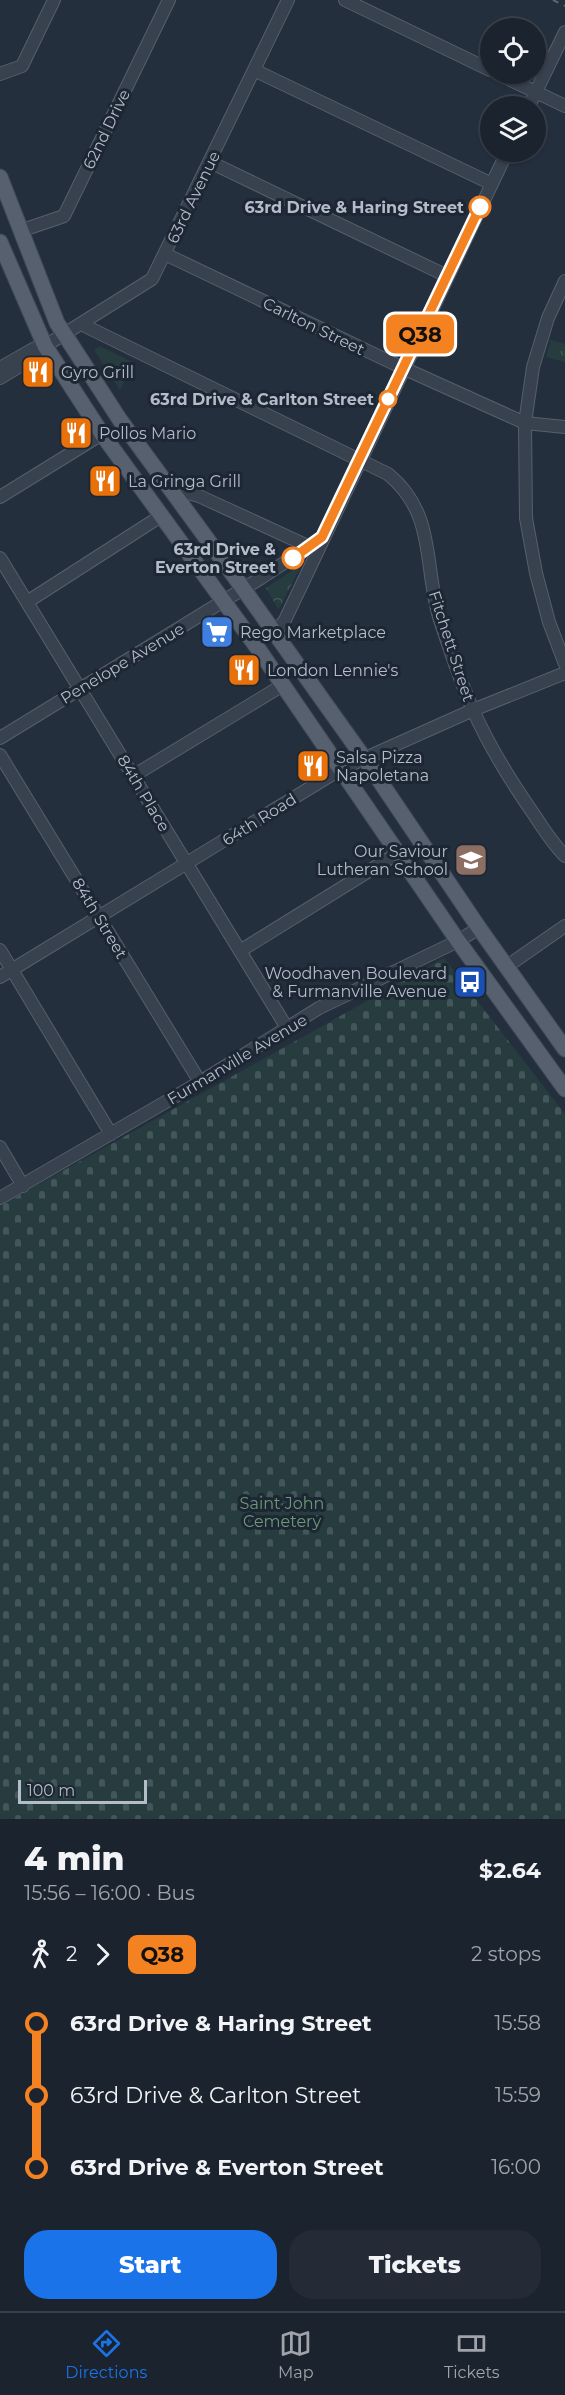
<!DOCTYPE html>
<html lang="en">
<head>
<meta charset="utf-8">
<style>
	:root { --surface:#1b232e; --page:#242b36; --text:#f1f3f6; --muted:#a0a4aa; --line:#39404a; --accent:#1a73e8 }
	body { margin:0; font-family:Montserrat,sans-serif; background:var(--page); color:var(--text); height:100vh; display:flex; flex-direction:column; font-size:22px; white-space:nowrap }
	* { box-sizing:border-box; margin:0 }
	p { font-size:20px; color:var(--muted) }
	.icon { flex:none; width:33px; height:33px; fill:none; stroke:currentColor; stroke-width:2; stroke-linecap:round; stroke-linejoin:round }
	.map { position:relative; height:1819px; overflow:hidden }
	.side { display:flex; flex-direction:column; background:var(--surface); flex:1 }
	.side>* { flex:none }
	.badge { padding:0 12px; border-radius:9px; font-size:21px; line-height:39px }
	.fabs { position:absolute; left:480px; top:18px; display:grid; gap:12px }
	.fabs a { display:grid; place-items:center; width:66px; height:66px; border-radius:50%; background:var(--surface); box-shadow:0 2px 4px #0004,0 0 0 2px var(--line); font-size:30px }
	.scale { position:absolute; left:18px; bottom:15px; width:129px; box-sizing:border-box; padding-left:6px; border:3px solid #b4bcc9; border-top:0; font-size:16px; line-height:21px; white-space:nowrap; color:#b4bcc9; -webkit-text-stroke:4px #1d2633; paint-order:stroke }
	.map>.badge { position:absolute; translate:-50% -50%; box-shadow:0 0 0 3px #fff }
	.legs { display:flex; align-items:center; gap:9px; height:66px; padding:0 24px; font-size:20px }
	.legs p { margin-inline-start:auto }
	.summary { display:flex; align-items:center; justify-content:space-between; height:102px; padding:0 24px }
	h1 { font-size:33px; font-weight:800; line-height:45px }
	.button { display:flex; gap:12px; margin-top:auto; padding:12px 24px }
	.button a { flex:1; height:69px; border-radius:24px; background:var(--accent); color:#fff; font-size:24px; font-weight:800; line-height:69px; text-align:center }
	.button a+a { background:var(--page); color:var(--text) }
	ul { padding:0 24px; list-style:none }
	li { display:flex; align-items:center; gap:21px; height:72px; font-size:22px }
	li i { display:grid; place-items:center; width:9px; height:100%; margin:0 8px; background:currentColor }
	li i::after { content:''; width:15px; height:15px; margin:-8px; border:4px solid; border-radius:50%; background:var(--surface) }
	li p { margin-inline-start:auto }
	li:first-child i { background:linear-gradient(#0000 50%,currentColor 0) }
	li:last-child i { background:linear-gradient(currentColor 50%,#0000 0) }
	.tab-bar { display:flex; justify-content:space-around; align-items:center; height:84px; border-top:2px solid var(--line); background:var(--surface); font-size:16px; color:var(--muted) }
	.tab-bar a { display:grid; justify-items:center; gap:3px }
	.tab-bar .active { color:var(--accent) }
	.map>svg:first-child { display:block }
	.grass { fill:url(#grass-tufts) }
	.cemetery { fill:url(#cemetery-stones) }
	.park { fill:url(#park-crowns) }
	.garden { fill:#263c3f }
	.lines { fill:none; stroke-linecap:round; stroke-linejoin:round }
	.minor-casing { stroke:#565f6c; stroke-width:14 }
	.major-casing { stroke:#414a57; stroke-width:17 }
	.minor { stroke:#38414e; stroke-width:12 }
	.major { stroke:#56606e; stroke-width:15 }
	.rail { stroke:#5a6575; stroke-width:2; stroke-dasharray:6 6; stroke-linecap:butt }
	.line-1-casing { stroke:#fff; stroke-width:14 }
	.line-1 { stroke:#f58220; stroke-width:9 }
	.stop-1-dot { fill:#fff; stroke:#f58220; stroke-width:3 }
	.labels { text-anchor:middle; stroke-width:6; stroke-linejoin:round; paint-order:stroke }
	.street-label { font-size:16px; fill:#b4bcc9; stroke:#1d2633 }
	.stop-label { font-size:16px; font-weight:bold; fill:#b4bcc9; stroke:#1d2633; text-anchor:end }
	.poi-label { font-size:16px; fill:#b4bcc9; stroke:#1d2633; text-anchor:start }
	.park-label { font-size:16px; fill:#6b9a76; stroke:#1d2633 }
</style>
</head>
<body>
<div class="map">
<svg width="565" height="1819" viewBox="0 0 565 1819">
	<defs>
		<pattern id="grass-tufts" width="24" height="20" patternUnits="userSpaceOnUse" patternTransform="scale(1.5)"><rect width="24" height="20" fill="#263c3f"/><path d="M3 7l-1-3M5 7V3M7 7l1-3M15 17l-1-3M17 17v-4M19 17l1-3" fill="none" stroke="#435659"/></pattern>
		<pattern id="cemetery-stones" width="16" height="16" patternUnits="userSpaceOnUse" patternTransform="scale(1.5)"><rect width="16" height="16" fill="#263c3f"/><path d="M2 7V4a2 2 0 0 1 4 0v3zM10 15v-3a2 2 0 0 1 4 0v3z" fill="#435659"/></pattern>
		<pattern id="park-crowns" width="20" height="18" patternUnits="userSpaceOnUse" patternTransform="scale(1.5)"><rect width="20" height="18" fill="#263c3f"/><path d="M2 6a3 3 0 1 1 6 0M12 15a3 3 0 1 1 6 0" fill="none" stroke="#435659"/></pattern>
	</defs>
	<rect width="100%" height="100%" fill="#242f3e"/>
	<path class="grass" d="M551 340 565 344V362L546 357Z"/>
	<path class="cemetery" d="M444 958 565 1114V1819H0V1206Z"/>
	<path class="park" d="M302 564 280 607 278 609 266 588Z"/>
	<path class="garden" d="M100 346 134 363 120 390 94 350Z"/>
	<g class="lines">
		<g class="minor-casing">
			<path id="minor" d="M345 0 490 70
				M254 70 492 184
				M0 74 22 66 54 0
				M498 74 565 106
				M529 106 565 32
				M210 162 447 276
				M20 231 64 216 169 0
				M165 254 403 368 525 423 565 427
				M565 281 548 318 533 367 525 423 526 518 536 573 549 622 565 664
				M81 324 388 474C437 514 423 566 440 620 450 650 460 681 473 710 489 746 512 783 535 816 544 830 553 844 565 856
				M0 368 35 348
				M0 378 33 358 45 346 152 279 288 0
				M168 487 199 496 310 547
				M0 497 102 434
				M0 558 287 1028
				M27 602 161 516
				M274 635 285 620 507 152
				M0 738 261 578 322 538
				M0 755 200 1082
				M133 776 283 685
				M0 950 111 1134
				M240 951 398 853
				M506 967 565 926
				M0 977 341 769 473 710 565 673
				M0 1147 23 1186
				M0 1198 200 1082 319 1008 458 941 479 928"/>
		</g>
		<g class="major-casing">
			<path id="major" d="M0 177 57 323 65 335 120 420 237 580 369 765 479 928 565 1049
				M0 242 45 346 102 434 259 650 458 941 565 1089"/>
		</g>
		<use href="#minor" class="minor"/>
		<use href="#major" class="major"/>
		<path class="rail" d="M553 0 565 6"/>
	</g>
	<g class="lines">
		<g class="line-1-casing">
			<path id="line-1" d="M293 558 322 537 480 207"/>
		</g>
		<use href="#line-1" class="line-1"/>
	</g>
	<defs>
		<g id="restaurant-square" transform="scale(1.725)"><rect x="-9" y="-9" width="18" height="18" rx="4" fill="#e8710a" stroke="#1d2633"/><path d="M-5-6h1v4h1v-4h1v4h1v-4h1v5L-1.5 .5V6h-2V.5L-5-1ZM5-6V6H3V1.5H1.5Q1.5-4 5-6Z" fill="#fff"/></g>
		<g id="supermarket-square" transform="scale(1.725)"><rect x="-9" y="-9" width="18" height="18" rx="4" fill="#3f7fe0" stroke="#1d2633"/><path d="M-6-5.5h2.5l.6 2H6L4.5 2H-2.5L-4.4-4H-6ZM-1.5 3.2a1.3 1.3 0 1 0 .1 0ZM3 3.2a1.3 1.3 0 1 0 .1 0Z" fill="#fff"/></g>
		<g id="school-square" transform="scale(1.725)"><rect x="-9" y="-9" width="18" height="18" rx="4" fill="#8d6e63" stroke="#1d2633"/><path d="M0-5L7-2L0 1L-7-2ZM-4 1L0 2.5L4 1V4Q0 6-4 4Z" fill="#fff"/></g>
		<g id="bus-square" transform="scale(1.725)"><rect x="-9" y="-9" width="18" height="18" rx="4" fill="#1a4fb4" stroke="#1d2633"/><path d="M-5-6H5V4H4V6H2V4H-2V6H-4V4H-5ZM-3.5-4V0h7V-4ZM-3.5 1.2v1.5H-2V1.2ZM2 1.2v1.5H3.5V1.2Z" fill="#fff"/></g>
	</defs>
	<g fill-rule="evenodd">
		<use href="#restaurant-square" x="38" y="372"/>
		<use href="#restaurant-square" x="76" y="433"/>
		<use href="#restaurant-square" x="105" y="481"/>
		<use href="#supermarket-square" x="217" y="632"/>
		<use href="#restaurant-square" x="244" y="670"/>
		<use href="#restaurant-square" x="313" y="766"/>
		<use href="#school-square" x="471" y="860"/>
		<use href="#bus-square" x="470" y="982"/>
	</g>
	<g class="stop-1-dot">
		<circle cx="480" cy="207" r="10"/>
		<circle cx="388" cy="399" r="8"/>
		<circle cx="293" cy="558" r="10"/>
	</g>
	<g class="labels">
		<g class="street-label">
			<text transform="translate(106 129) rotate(-64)" y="6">62nd Drive</text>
			<text transform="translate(193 197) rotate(-64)" y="6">63rd Avenue</text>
			<text transform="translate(314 326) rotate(26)" y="6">Carlton Street</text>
			<text transform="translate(452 646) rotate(72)" y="6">Fitchett Street</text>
			<text transform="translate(122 663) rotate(-31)" y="6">Penelope Avenue</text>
			<text transform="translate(144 793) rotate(59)" y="6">84th Place</text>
			<text transform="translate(259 819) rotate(-32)" y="6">64th Road</text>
			<text transform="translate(100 918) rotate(59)" y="6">84th Street</text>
			<text transform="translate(237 1059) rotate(-31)" y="6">Furmanville Avenue</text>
		</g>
		<g class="stop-label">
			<text x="464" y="213">63rd Drive &amp; Haring Street</text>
			<text x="374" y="405">63rd Drive &amp; Carlton Street</text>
			<text x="276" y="555">63rd Drive &amp;<tspan x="276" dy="18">Everton Street</tspan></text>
		</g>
		<g class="poi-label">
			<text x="61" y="378">Gyro Grill</text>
			<text x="99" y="439">Pollos Mario</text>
			<text x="128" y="487">La Gringa Grill</text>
			<text x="240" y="638">Rego Marketplace</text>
			<text x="267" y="676">London Lennie's</text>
			<text x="336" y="763">Salsa Pizza<tspan x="336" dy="18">Napoletana</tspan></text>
			<text x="448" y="857" text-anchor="end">Our Saviour<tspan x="448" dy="18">Lutheran School</tspan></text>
			<text x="447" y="979" text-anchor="end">Woodhaven Boulevard<tspan x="447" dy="18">&amp; Furmanville Avenue</tspan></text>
		</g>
		<g class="park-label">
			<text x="282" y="1509">Saint John<tspan x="282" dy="18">Cemetery</tspan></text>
		</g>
	</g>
</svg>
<div class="fabs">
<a><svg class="icon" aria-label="locate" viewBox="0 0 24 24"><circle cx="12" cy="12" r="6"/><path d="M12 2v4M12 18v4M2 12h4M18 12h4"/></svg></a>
<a><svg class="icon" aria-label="layers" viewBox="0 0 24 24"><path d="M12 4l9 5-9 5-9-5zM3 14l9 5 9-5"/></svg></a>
</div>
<div class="scale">100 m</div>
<b class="badge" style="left:420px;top:334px;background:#f58220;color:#111">Q38</b>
</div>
<section class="side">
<div class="summary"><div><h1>4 min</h1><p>15:56 – 16:00 · Bus</p></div><b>$2.64</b></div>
<div class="legs"><svg class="icon" aria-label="walk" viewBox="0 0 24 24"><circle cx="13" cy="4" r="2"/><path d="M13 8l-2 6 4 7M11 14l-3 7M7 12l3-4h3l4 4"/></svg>2<svg class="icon" aria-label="forward" viewBox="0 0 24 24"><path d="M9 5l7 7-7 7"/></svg><b class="badge" style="background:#f58220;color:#111">Q38</b><p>2 stops</p></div>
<ul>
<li><i style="color:#f58220"></i><b>63rd Drive &amp; Haring Street</b><p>15:58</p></li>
<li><i style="color:#f58220"></i><span>63rd Drive &amp; Carlton Street</span><p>15:59</p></li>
<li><i style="color:#f58220"></i><b>63rd Drive &amp; Everton Street</b><p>16:00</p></li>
</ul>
<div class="button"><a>Start</a><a>Tickets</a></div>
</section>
<nav class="tab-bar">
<a class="active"><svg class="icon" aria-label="directions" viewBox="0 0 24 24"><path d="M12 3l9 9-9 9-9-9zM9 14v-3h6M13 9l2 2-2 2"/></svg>Directions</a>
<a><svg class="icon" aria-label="map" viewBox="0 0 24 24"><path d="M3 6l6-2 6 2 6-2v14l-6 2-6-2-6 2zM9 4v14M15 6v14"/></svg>Map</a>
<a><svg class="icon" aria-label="tickets" viewBox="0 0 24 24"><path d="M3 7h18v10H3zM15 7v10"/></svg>Tickets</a>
</nav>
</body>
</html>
